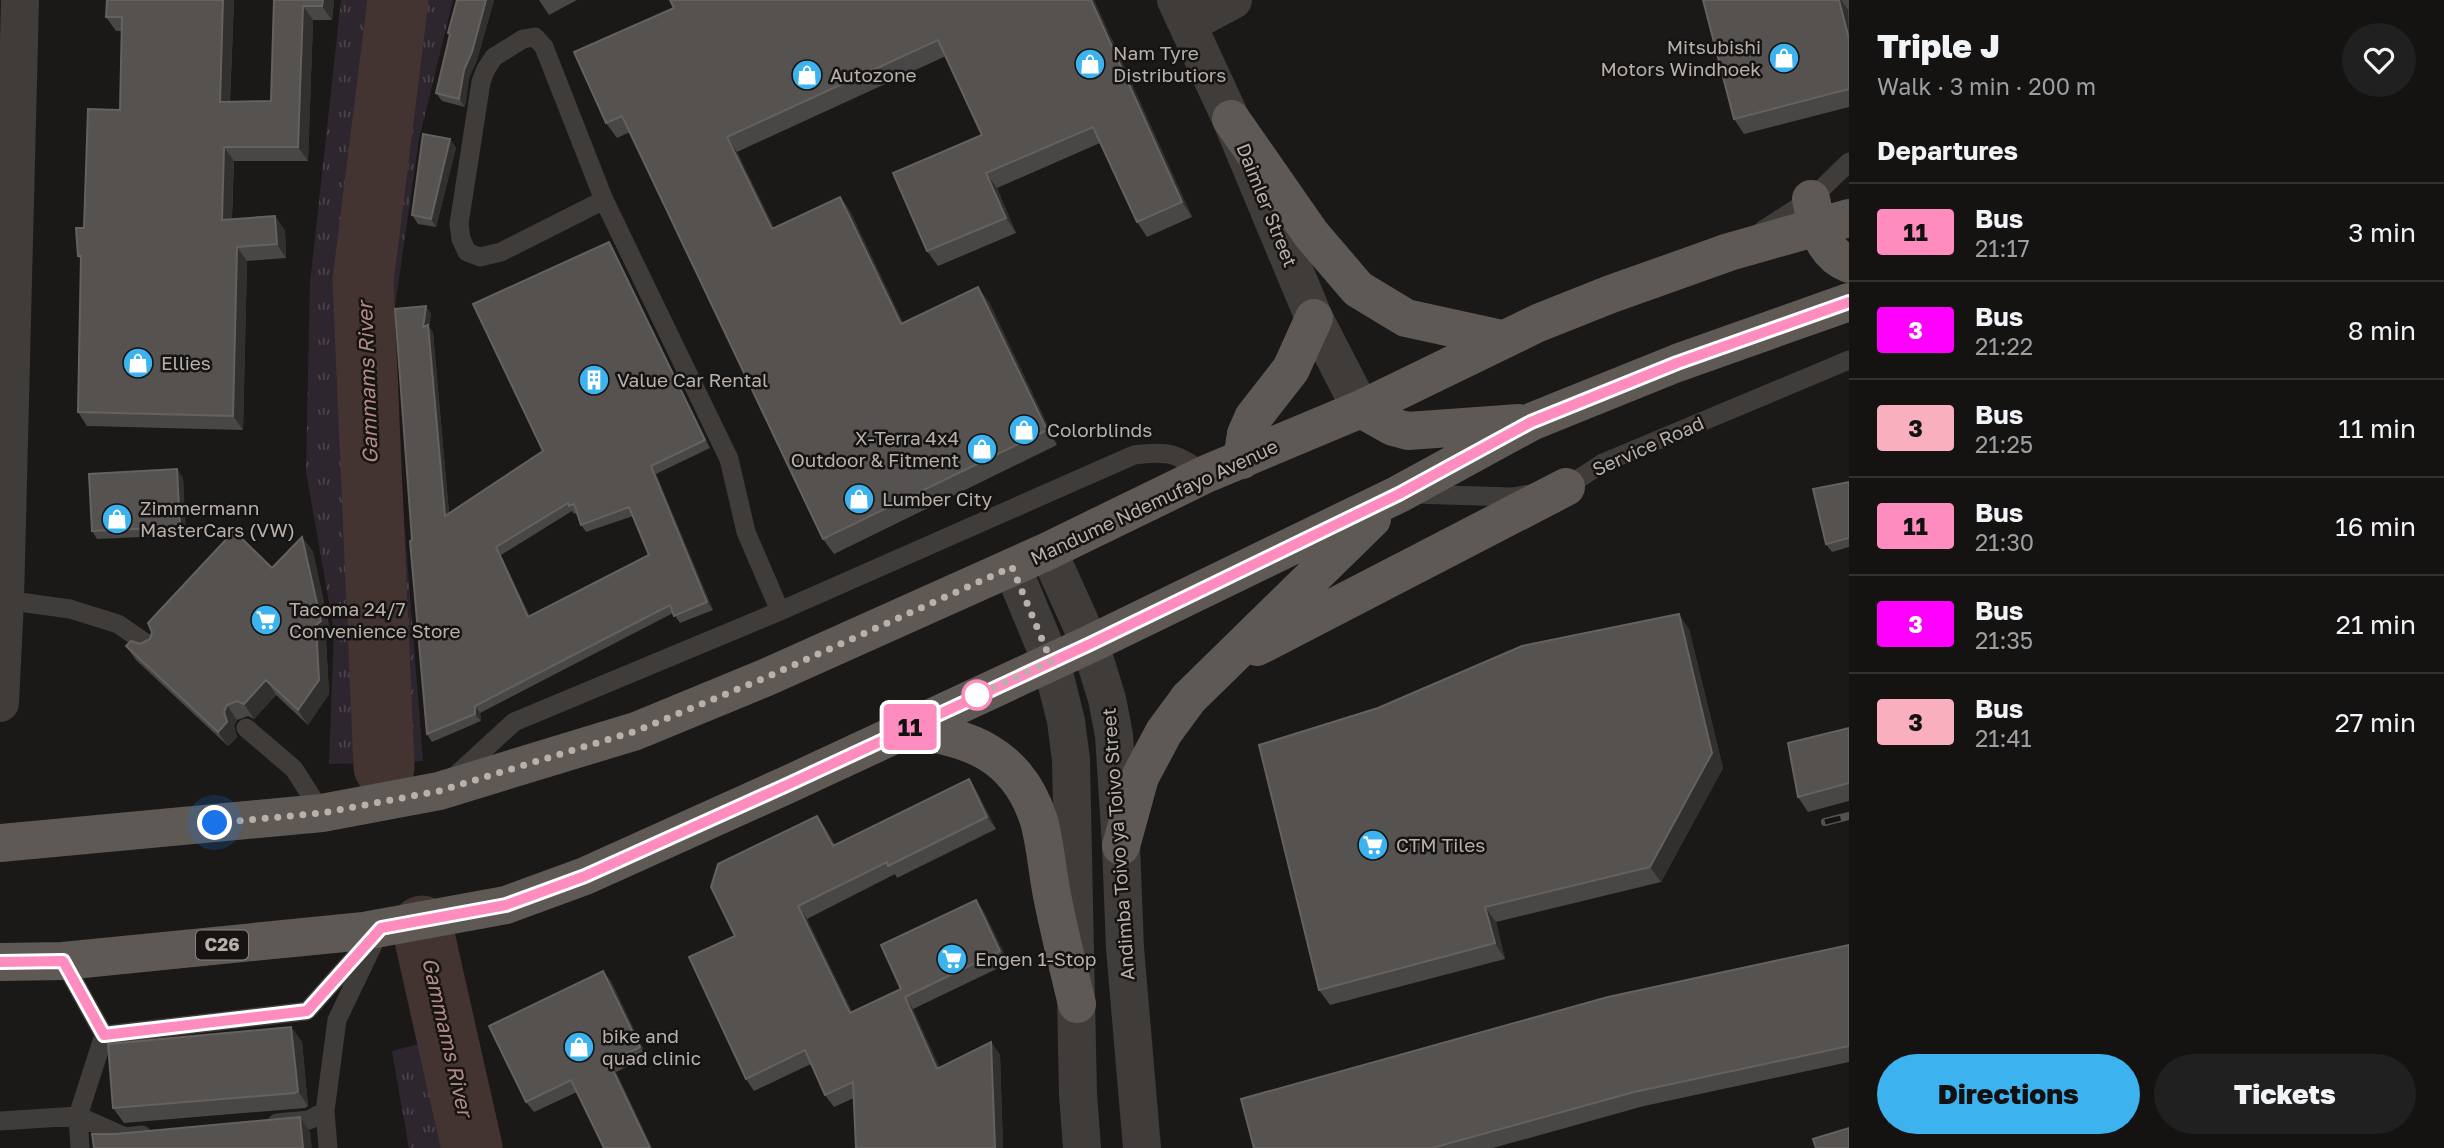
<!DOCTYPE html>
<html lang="en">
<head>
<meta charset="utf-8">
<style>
	:root { --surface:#141312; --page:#212020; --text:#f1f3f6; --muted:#9d9e9f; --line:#333232; --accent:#3cb2ee }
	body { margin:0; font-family:"Golos Text",sans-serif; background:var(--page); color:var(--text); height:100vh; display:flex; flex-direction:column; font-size:26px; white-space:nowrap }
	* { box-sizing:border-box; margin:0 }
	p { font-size:23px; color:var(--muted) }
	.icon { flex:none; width:38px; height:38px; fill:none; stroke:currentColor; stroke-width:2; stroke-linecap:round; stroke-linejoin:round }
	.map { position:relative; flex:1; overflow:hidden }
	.side { display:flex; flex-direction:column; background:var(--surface); width:595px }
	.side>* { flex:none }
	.badge { padding:0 14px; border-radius:5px; font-size:24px; line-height:46px }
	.you { position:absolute; width:35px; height:35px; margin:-18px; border:5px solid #fff; border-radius:50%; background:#1a73e8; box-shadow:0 0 0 10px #1a73e833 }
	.map>.badge { position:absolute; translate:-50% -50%; box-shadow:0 0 0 4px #fff }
	h2 { padding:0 28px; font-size:26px; line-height:63px }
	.round { display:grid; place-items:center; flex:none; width:74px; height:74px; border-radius:37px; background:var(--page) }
	.overview { display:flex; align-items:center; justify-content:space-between; height:119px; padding:0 28px }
	h1 { font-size:33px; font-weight:800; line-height:52px }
	.cta { display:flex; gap:14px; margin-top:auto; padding:14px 28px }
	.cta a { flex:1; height:80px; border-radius:42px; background:var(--accent); color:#111; font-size:28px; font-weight:800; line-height:80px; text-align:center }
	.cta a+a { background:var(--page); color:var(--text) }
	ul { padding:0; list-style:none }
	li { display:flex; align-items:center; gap:21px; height:98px; padding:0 28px; border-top:2px solid var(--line) }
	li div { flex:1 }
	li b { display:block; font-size:26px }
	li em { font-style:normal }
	li .badge { min-width:77px; font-weight:700; text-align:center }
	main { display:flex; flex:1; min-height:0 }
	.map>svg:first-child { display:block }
	.grass { fill:url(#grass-tufts) }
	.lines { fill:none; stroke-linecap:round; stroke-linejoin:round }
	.river { stroke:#433431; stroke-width:61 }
	.service { stroke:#3f3c39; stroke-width:19 }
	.minor { stroke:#3f3c39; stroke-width:38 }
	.tertiary { stroke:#3f3c39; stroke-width:38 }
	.primary { stroke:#5e5955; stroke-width:38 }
	.rail-casing { stroke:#56514e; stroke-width:8 }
	.rail { stroke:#151413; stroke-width:5; stroke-dasharray:16; stroke-linecap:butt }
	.wall { fill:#494745; fill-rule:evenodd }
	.shaded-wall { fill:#31302e }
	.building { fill:#555250; stroke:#65615e; stroke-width:2; fill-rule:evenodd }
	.line-casing { stroke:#fff; stroke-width:16 }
	.line { stroke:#ff8cbe; stroke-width:10 }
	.walk { stroke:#b9b0aa; stroke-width:7; stroke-dasharray:0 12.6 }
	.stop-dot { fill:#fff; stroke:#ff8cbe; stroke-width:3.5 }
	.labels { text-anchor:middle; stroke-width:5; stroke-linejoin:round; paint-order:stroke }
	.shield { fill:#151413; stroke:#88817d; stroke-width:2 }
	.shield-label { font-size:18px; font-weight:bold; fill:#b9b0aa }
	.poi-label { font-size:19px; fill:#b9b0aa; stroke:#151413; text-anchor:start }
	.street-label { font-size:19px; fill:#b9b0aa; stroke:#151413 }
	.water-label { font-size:21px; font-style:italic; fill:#b38983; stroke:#151413 }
</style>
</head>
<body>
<main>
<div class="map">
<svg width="1849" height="1148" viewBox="0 0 1849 1148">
	<defs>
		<pattern id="grass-tufts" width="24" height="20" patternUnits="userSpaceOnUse" patternTransform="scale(1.75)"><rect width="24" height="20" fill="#2e262f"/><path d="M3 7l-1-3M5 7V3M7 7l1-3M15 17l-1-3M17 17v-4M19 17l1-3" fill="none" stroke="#4a434a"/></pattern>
	</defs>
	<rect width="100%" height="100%" fill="#1a1918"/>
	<path class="grass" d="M341 0H453L419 139 390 341 423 761 329 764 334 631 306 471 310 284Z
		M469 1031 503 1148H409L392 1051Z"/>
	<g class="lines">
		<path class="river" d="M384 767 363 281 398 0
			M422 926 472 1148"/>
		<path class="service" d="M604 200 501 252 480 257 467 252 461 239 459 224 481 82 486 69 494 57 523 39 535 37 544 47 604 200 729 459 746 532 780 611
			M1763 230 1811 199 1849 162
			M1559 488 1566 487 1603 463 1849 360
			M1413 494 1512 497 1530 494
			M5 600 70 609 118 624 150 646
			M246 728 294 769 322 813
			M453 778 514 722 780 611 1134 455C1170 450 1177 454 1206 474
			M63 961 104 1035 307 1011 366 945
			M325 1111 328 1148
			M0 1121 78 1116 125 1137 142 1135
			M277 1123 309 1120 325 1111 337 1020 381 928
			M80 1148 78 1116 104 1035"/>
		<path class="minor" d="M1176 0 1231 119 1314 318 1361 409
			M1188 24 1233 0"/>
		<path class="tertiary" d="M1048 551 1090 644 1107 699 1114 735 1121 846 1125 948 1142 1148
			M1012 567 1051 661 1066 721 1071 760 1078 1094 1082 1148
			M0 703 5 600 20 0"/>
		<path class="primary" d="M1231 119 1311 234 1358 289 1406 318 1502 339
			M1811 199C1816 224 1822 253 1849 264
			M1361 409 1393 427 1408 431 1519 423
			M1242 460 1246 434 1253 418 1291 369 1314 318
			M1257 647 1566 487
			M904 729C969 736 1018 754 1039 821 1045 843 1047 868 1051 890 1058 928 1068 966 1077 1004
			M0 843 322 813 439 791 636 731 767 677 1048 551 1206 474 1361 409 1538 323 1611 294 1729 252 1849 218
			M1121 846 1140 777 1164 732 1189 698 1372 519
			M0 962 63 961 364 931 506 905 585 876 789 784 1090 644 1399 494 1531 422 1677 363 1849 302"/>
		<g class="rail-casing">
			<path id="rail" d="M1825 822 1849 816"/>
		</g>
		<use href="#rail" class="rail"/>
	</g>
	<path class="wall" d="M107 0H234L230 102 271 101 274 0H334L332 20H313L308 161H234L232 219 285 230 286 258 247 261 243 430 87 426 78 412 81 260 78 256 84 228 120 110 122 31H116L106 17Z
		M457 0H494L477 60 469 78 465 107 442 101 436 93 450 35 448 33Z
		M539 0H577L549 15Z
		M1094 0 1192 217 1147 237 1137 222 1100 143 997 188 1016 233 938 266 927 251 982 135 946 56 737 152 774 228 840 197 850 211 903 323 989 302 1057 445 834 554 823 539 630 132 617 138 606 123 574 52Z
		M1703 0H1849V107L1744 134 1734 119Z
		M450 139 456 148 436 227 418 224 412 215Z
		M609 242 614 250 710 448 656 474 713 610 680 623 673 613 480 713 481 721 432 742 427 734 395 309 431 313 429 327 433 333 449 513 543 451ZM572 511 574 514 577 513 581 525 586 532 633 516 649 555 530 617 501 555Z
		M177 469 183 478 186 535 97 539 92 531Z
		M1849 482V547L1832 552 1826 544Z
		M302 537 313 552 331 635 326 640 329 694 308 725 276 695 254 719 248 716 237 720 234 726 237 737 228 746 136 660 126 646 140 644 150 639 272 568Z
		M1689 629 1723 768 1661 882 1496 922 1505 959 1330 1005 1319 990Z
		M1849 728V801L1808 812 1798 797Z
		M969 779 977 792 996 829 897 878 895 874 807 919 852 1012 901 989 976 900 984 912 1009 963 913 1009 939 1068 991 1042 1000 1055 1003 1148H856L854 1098 834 1107 825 1095 811 1064 754 1091 746 1079 735 936 817 816 826 829 835 845Z
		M1849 945V1062L1644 1106 1493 1148H1254Z
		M611 981 647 1057 616 1072 652 1148H604L577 1092 534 1112 526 1102Z
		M291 1027 302 1042 308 1106 305 1108 124 1123 113 1108Z"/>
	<path class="shaded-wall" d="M223 0H234L229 116 220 102Z
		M323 0H334L332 20 322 6Z
		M486 0H494L477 60 469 78 465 107 459 99 464 70Z
		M1091 0H1094L1192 217 1182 202Z
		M1839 0H1841L1848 10 1849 39Z
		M303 6 313 20 308 161 298 147Z
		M727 137 737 152 782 244 772 229Z
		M450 139 456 148 436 227 431 219Z
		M224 147 234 161 231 234 222 220Z
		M986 173 997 188 1016 233 1006 218Z
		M840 197 850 211 911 339 901 324Z
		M275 216 285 230 286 258 277 244Z
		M609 242 614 250 710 448 705 440Z
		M237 247 247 261 243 430 233 416Z
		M978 287 989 302 1057 445 1047 430Z
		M426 306 431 313 429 327 433 333 450 524 445 516 423 327Z
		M651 466 656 474 713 610 707 602Z
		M177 469 183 478 186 535 180 527Z
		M302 537 313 552 331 635 326 640 329 694 308 725 298 710Z
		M496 547 501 555 534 625 528 617Z
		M1679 614 1689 629 1723 768 1661 882 1650 867Z
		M266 680 276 695 254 719 244 704Z
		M227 705 237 720 234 726 237 737 228 746 218 732 224 712Z
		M475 706 480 713 481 721 475 714Z
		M969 779 977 792 996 829 987 817Z
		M817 816 826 829 841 858 833 846Z
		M976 900 984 912 1009 963 1000 951Z
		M798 906 807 919 858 1025 850 1013Z
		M1485 907 1496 922 1505 959 1495 943Z
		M603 971 611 981 647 1057 640 1047Z
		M905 997 913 1009 946 1081 937 1069Z
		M291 1027 302 1042 308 1106 298 1091Z
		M991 1042 1000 1055 1003 1148H995Z
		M609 1062 616 1072 652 1148H650Z
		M300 1117 310 1132 312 1148H303Z"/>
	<path class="building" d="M107 0H223L220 102 271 101 274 0H323L322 6H303L298 147H224L222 220 275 216 277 244 237 247 233 416 78 412 81 256H78L76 228H84L88 109 120 110 122 17H106Z
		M457 0H486L472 52 464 70 459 99 436 93 450 34 448 33Z
		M670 0H1091L1182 202 1137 222 1093 127 986 173 1006 218 927 251 893 173 982 135 938 40 727 137 772 229 840 197 901 324 978 287 1047 430 823 539 622 116 606 123 574 52 674 8Z
		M1703 0H1839L1849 39V89L1734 119Z
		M423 134 450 139 431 219 412 215Z
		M609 242 705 440 651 466 707 602 674 616 670 605 475 706V714L427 734 410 541 412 540 395 309 426 306 423 327 428 325 445 516 543 451 473 304ZM568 503 569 506 574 504 581 525 629 507 649 555 528 617 496 547Z
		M177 469 180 527 92 531 89 474Z
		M1849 482V538L1826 544 1813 489Z
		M234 531 272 568 302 537 321 621 316 625 319 680 298 710 266 680 244 704 237 701 227 705 224 712 227 722 218 732 126 646 131 641 140 644 150 639 152 632 148 623Z
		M1679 614 1712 753 1650 867 1485 907 1495 943 1319 990 1259 745 1378 708 1522 646Z
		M1849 728V783L1798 797 1788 743Z
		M969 779 987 817 888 866 887 862 798 906 850 1013 901 989 881 945 976 900 1000 951 905 997 937 1069 991 1042 995 1148H856L853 1082 825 1095 805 1050 746 1079 689 957 735 936 711 887 718 864 817 816 833 846Z
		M1849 945V1046L1634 1092 1432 1148H1254L1241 1099 1608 997Z
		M603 971 640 1047 609 1062 650 1148H604L571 1080 526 1102 489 1026Z
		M291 1027 298 1091 295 1093 113 1108 108 1044Z
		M300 1117 303 1148H94L92 1134H116Z
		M1849 1128V1148H1816L1813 1139Z"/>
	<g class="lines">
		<g class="line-casing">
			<path id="line" d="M0 962 63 961 104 1035 307 1011 381 928 506 905 585 876 789 784 1090 644 1399 494 1531 422 1677 363 1849 302"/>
		</g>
		<use href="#line" class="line"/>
		<path class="walk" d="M215 823 322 813 439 791 636 731 767 677 1012 567 1051 661 977 695"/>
	</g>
	<defs>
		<g id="shop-disc" transform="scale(1.575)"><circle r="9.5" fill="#3cb2ee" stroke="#151413"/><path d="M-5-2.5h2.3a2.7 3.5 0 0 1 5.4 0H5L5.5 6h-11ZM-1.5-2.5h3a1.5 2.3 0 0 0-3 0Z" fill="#fff"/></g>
		<g id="building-disc" transform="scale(1.575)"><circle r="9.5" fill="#3cb2ee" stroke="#151413"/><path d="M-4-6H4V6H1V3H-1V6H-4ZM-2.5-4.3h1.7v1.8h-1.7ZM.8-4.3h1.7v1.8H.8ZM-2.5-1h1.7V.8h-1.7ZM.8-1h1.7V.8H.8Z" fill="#fff"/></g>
		<g id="supermarket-disc" transform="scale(1.575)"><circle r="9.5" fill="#3cb2ee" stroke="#151413"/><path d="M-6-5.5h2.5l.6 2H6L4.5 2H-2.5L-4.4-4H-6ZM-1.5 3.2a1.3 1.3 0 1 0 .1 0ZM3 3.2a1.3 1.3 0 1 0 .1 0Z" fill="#fff"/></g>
	</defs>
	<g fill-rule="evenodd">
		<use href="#shop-disc" x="1784" y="58"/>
		<use href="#shop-disc" x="1090" y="64"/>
		<use href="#shop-disc" x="807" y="75"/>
		<use href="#shop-disc" x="138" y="363"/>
		<use href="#building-disc" x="594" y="380"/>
		<use href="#shop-disc" x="1024" y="430"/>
		<use href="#shop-disc" x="982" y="449"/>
		<use href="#shop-disc" x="859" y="499"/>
		<use href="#shop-disc" x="117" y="519"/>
		<use href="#supermarket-disc" x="266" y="620"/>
		<use href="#supermarket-disc" x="1373" y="845"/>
		<use href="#supermarket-disc" x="952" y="959"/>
		<use href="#shop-disc" x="579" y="1047"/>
	</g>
	<circle class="stop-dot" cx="977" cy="695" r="14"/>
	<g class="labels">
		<rect class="shield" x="196" y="930.5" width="52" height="29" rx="5"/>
		<g class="shield-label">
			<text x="222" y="951">C26</text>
		</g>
		<g class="poi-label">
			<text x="1761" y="54" text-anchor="end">Mitsubishi<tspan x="1761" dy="22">Motors Windhoek</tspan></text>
			<text x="1113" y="60">Nam Tyre<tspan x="1113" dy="22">Distributiors</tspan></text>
			<text x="830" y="82">Autozone</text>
			<text x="161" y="370">Ellies</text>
			<text x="617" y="387">Value Car Rental</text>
			<text x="1047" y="437">Colorblinds</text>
			<text x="959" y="445" text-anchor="end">X-Terra 4x4<tspan x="959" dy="22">Outdoor &amp; Fitment</tspan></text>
			<text x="882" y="506">Lumber City</text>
			<text x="140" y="515">Zimmermann<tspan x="140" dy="22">MasterCars (VW)</tspan></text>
			<text x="289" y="616">Tacoma 24/7<tspan x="289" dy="22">Convenience Store</tspan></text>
			<text x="1396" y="852">CTM Tiles</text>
			<text x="975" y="966">Engen 1-Stop</text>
			<text x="602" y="1043">bike and<tspan x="602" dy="22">quad clinic</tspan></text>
		</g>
		<g class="street-label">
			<text transform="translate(1267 205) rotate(68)" y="7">Daimler Street</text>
			<text transform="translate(1648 446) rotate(-24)" y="7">Service Road</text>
			<text transform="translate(1154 502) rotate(-25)" y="7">Mandume Ndemufayo Avenue</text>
			<text transform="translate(1118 844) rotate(-94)" y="7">Andimba Toivo ya Toivo Street</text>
		</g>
		<g class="water-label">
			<text transform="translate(368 383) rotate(-92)" y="7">Gammams River</text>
			<text transform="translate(447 1037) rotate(77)" y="7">Gammams River</text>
		</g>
	</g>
</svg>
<div class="you" style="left:215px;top:823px"></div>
<b class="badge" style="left:910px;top:727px;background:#ff8cbe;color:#111">11</b>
</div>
<section class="side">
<div class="overview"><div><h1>Triple J</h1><p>Walk · 3 min · 200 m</p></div><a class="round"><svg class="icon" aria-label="heart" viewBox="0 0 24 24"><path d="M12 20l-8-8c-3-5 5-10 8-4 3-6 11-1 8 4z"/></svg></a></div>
<h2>Departures</h2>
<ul>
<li><span class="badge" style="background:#ff8cbe;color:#111">11</span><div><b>Bus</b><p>21:17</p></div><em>3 min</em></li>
<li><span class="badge" style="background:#ff00fe;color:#fff">3</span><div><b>Bus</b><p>21:22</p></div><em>8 min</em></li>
<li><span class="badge" style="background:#faafbe;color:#111">3</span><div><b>Bus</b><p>21:25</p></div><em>11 min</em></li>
<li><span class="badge" style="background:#ff8cbe;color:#111">11</span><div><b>Bus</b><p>21:30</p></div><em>16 min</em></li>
<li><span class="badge" style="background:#ff00fe;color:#fff">3</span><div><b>Bus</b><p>21:35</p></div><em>21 min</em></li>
<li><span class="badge" style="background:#faafbe;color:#111">3</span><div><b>Bus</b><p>21:41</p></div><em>27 min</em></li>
</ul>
<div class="cta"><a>Directions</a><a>Tickets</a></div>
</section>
</main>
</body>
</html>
